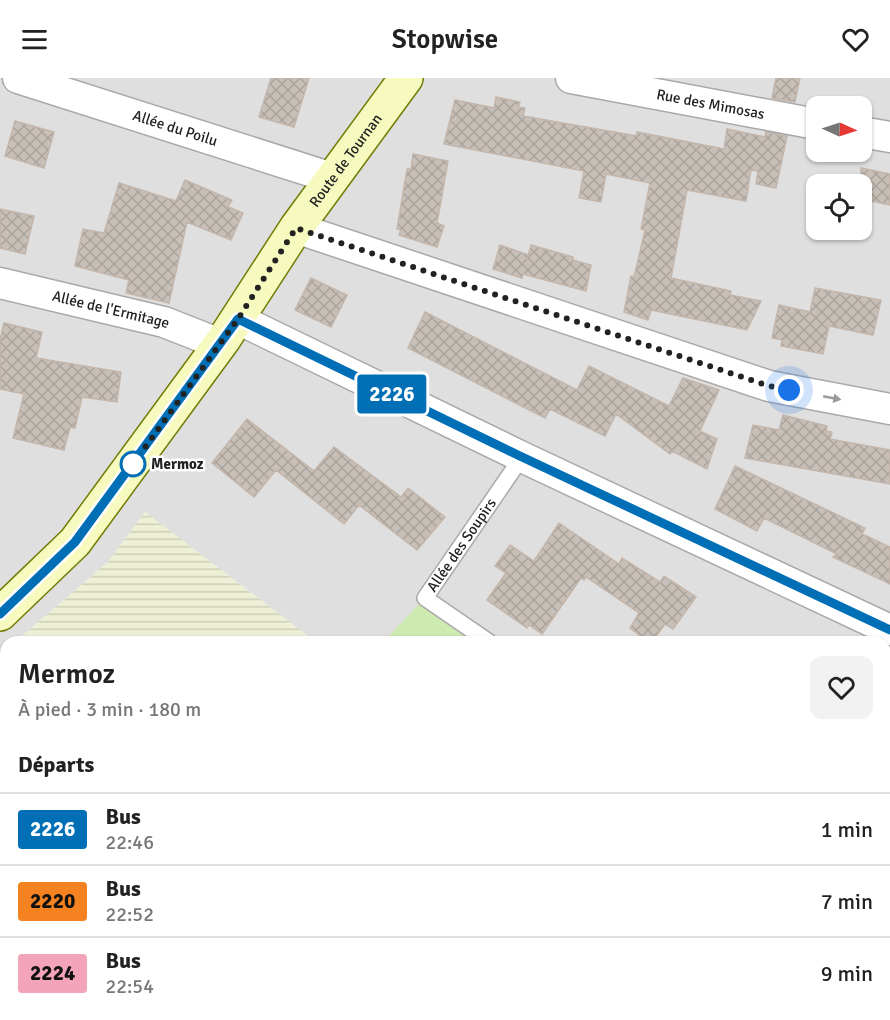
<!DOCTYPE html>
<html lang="fr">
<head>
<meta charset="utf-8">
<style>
	:root { --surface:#fff; --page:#f2f2f2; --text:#222; --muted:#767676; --line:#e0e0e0 }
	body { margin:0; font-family:Signika,sans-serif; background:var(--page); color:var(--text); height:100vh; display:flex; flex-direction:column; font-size:22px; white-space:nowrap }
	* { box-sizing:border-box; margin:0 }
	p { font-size:20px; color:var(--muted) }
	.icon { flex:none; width:33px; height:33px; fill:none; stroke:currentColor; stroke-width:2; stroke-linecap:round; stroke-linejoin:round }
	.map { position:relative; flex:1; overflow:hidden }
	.panel { position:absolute; left:0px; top:558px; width:891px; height:384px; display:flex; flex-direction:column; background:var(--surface); border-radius:18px 18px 0 0; box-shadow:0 2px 4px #0004 }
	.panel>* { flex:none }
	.badge { padding:0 12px; border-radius:4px; font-size:21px; line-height:39px }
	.needle { width:39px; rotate:93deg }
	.buttons { position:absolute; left:806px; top:18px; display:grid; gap:12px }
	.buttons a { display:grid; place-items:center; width:66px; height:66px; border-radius:12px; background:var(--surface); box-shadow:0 2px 4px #0004; font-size:30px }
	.you { position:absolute; width:30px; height:30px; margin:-15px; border:4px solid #fff; border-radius:50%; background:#1a73e8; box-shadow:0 0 0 9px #1a73e833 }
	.map>.badge { position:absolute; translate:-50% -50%; box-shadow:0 0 0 3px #fff }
	h2 { padding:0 18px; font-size:22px; line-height:54px }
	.round { display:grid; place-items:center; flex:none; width:63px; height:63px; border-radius:12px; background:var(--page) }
	.head { display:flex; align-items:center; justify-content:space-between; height:102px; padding:0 18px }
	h1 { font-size:28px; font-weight:600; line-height:45px }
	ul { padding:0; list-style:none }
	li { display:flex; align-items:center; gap:18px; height:72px; padding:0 18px; border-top:2px solid var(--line) }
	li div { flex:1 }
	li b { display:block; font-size:22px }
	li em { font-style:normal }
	li .badge { min-width:66px; font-weight:700; text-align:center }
	header { display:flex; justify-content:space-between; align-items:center; height:78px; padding:0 18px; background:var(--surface); font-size:27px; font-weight:600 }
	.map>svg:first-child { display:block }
	.residential { fill:#e0dfdf; fill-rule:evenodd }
	.farmland { fill:url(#farmland-rules) }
	.grass { fill:#cdebb0 }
	.building { fill:url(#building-cross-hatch); stroke:#c4b6ab; stroke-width:1.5 }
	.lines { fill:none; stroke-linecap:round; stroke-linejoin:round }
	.lane-casing { stroke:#a9a9a9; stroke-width:18 }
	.street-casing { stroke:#a9a9a9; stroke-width:33 }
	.secondary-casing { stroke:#707d05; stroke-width:36 }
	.lane { stroke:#fff; stroke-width:15 }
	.street { stroke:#fff; stroke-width:30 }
	.secondary { stroke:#f7fabf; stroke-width:33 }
	.oneway { fill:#9c9c9c }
	.line-casing { stroke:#fff; stroke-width:14 }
	.line { stroke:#006fb6; stroke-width:9 }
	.walk { stroke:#222; stroke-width:6; stroke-dasharray:0 10.8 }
	.stop-dot { fill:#fff; stroke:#006fb6; stroke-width:3 }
	.labels { text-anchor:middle; stroke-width:5; stroke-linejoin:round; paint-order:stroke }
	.street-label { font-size:15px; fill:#222; stroke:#fff }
	.stop-label { font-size:15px; font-weight:bold; fill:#222; stroke:#fff; text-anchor:start }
</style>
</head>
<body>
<header><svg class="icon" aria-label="menu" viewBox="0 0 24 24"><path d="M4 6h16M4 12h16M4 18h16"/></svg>Stopwise<svg class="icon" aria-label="heart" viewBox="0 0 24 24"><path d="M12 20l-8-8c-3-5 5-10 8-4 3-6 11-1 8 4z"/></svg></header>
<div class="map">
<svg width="890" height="942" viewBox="0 0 890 942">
	<defs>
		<pattern id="farmland-rules" width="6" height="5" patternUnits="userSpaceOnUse" patternTransform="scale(1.5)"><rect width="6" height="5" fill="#eef0d5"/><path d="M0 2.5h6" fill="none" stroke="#ccceb7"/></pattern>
		<pattern id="building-cross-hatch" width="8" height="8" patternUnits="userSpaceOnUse" patternTransform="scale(1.5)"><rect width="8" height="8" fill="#c7bfb8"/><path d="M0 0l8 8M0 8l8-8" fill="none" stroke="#aba49e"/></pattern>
	</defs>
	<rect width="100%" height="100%" fill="#f2efe9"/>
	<path class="residential" d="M0 0H890V942L885 936V564H316L145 434 108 484 15 564H6V571L0 577ZM816 28H861V74H816ZM816 106H861V152H816Z"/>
	<path class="farmland" d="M145 434 316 564H15L108 484Z
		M6 571V936H851L860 942H0V577Z"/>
	<path class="grass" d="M425 520 489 564H383Z
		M885 838 890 842V942H859L851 936H885Z"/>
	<path class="building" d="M271 0H309L294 49 259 39Z
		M776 0H800L795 24 772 20Z
		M496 19 520 24 518 29 525 30 523 38 637 58V54L724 71 727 51 765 59 766 54 787 58 776 110 756 106 758 93 751 92 746 123 687 112 671 200 731 213 730 217 761 223 747 252 651 232 648 242 624 234 631 198 634 199 645 152 641 151 650 105 606 96 601 124 579 120 584 93 444 66 455 22 494 30Z
		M15 43 54 54 44 90 5 78Z
		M413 76 448 83 437 145 444 148 437 169 399 157 401 152 397 151 407 91H411Z
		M861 90 890 96V127L861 121Z
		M185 102 232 122 228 129 243 135 231 162 187 144 169 225 126 215 129 202 75 188 83 151 104 155 119 105 176 123Z
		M0 131 34 138 25 176 0 170Z
		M500 167 528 177 527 182 531 167 573 179V182L591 187 586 213 523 196 522 200 493 191Z
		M311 200 347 217 331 249 295 232Z
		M815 210 881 222 873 257 829 248 823 276 781 268 782 262 772 260 779 227 810 234Z
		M425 234 577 312 589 288 669 328 683 300 719 312 700 353 717 361 707 391 672 373 670 376 616 336 605 358 550 331 545 340 408 270Z
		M4 245 42 254 36 280 121 294 117 324 82 319 75 350 70 349 64 372 13 360 24 316 0 311V262Z
		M783 337 827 348 826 353 832 354 830 361 890 372V406L745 380 753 347 779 352Z
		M247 341 314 393 334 369 401 419 408 410 445 439 417 472 359 427 344 446 276 392 254 419 212 385Z
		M735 388 865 450 862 456 890 469V506L833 479 837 476 764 440 757 453 715 431Z
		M559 445 619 486 622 480 660 504 664 498 696 519 673 551 665 546 652 564H649L630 550 639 535 586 499 584 502 581 500 542 556 529 547 527 550 487 522 506 495 495 488 510 467 534 483Z"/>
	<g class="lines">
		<g class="lane-casing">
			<g id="lane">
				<path id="s1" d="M489 564 425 520 522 379"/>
				<path d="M885 838 890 842"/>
			</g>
		</g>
		<g class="street-casing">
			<g id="street">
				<path id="s2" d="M18 0 332 100"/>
				<path id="s3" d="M571 0 816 46"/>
				<path d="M861 54 890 59"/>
				<path d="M296 150 769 308 890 331"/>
				<path id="s4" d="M0 205 164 244 220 266"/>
				<path d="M238 241 522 379 890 552"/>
			</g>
		</g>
		<g class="secondary-casing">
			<g id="secondary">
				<path id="s5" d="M0 536 75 464 224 261 296 150 406 0"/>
			</g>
		</g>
		<use href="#lane" class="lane"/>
		<use href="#street" class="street"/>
		<use href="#secondary" class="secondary"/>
	</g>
	<defs><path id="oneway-solid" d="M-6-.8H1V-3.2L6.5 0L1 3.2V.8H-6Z" transform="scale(1.5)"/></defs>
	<use class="oneway" href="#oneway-solid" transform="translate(832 320) rotate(11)"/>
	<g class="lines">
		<g class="line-casing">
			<path id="line" d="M0 536 75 464 238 241 522 379 890 552"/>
		</g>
		<use href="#line" class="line"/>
		<path class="walk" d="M133 386 238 241 296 150 769 308 789 312"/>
	</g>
	<circle class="stop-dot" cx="133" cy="386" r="12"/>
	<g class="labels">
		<g class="street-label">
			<text dy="5" stroke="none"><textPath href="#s3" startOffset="142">Rue des Mimosas</textPath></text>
			<text dy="5" stroke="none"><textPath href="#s2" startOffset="165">Allée du Poilu</textPath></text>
			<text dy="5" stroke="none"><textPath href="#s5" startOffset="572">Route de Tournan</textPath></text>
			<text dy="5" stroke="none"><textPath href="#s4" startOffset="114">Allée de l'Ermitage</textPath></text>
			<text dy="5" stroke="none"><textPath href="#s1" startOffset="142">Allée des Soupirs</textPath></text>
		</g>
		<g class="stop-label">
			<text x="151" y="391">Mermoz</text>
		</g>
	</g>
</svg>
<div class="buttons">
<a><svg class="needle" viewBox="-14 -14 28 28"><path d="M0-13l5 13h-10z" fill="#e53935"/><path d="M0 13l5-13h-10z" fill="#767676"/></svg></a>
<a><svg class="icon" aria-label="locate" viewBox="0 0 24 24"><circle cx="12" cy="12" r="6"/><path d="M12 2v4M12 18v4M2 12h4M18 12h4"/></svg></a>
</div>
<div class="you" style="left:789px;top:312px"></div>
<b class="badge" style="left:392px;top:316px;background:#006fb6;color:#fff">2226</b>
<section class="panel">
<div class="head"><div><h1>Mermoz</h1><p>À pied · 3 min · 180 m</p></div><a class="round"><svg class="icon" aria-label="heart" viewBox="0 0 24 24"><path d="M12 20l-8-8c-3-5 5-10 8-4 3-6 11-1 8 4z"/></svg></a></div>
<h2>Départs</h2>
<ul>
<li><span class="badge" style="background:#006fb6;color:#fff">2226</span><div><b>Bus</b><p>22:46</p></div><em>1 min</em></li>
<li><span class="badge" style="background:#f58220;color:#111">2220</span><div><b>Bus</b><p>22:52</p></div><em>7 min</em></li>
<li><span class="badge" style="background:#f3a4ba;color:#111">2224</span><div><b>Bus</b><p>22:54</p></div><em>9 min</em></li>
</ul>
</section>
</div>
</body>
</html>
